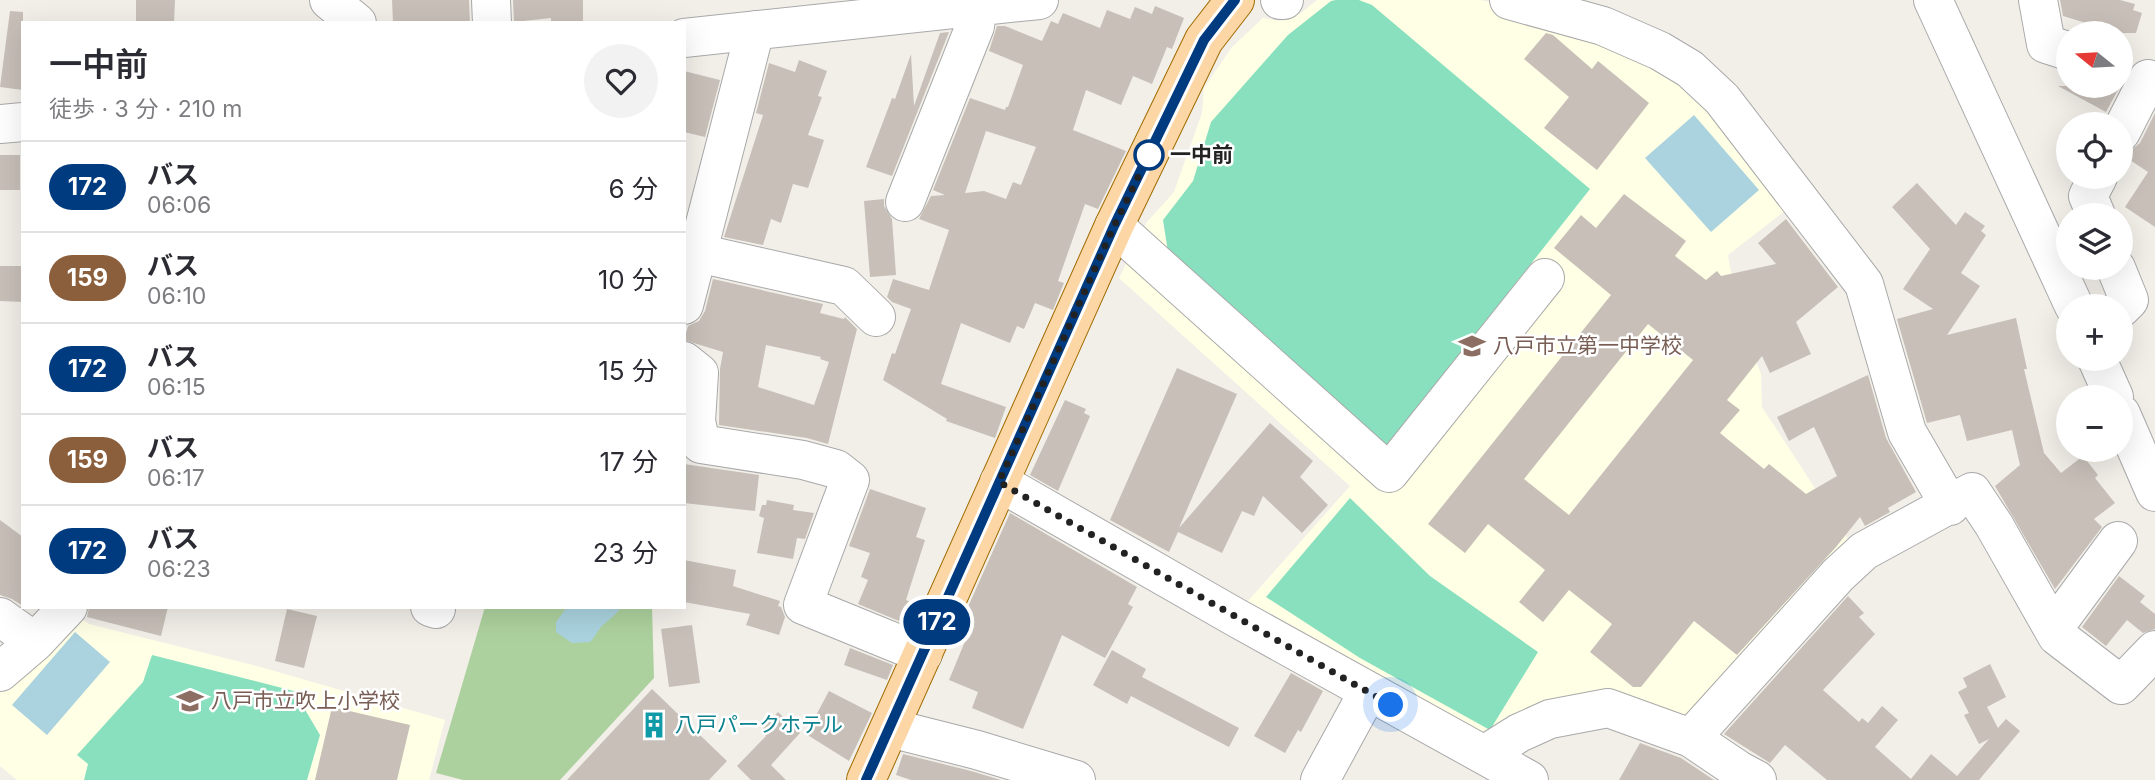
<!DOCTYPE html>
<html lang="ja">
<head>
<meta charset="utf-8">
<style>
	:root { --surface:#fff; --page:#f2f2f3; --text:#2b2b33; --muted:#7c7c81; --line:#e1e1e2 }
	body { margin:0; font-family:Inter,"Noto Sans JP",sans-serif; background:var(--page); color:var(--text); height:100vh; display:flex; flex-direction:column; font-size:26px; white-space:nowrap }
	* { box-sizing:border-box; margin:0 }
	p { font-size:23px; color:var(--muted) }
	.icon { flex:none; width:38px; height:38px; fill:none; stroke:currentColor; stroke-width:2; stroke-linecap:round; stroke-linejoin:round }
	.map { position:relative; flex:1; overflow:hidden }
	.panel { position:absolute; left:21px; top:21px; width:665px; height:588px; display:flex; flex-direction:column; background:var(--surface); border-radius:0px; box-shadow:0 7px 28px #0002 }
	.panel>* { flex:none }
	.badge { padding:0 14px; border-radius:23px; font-size:24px; line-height:46px }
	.needle { width:46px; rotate:288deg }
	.fabs { position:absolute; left:2056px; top:21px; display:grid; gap:14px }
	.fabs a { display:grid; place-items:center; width:77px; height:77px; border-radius:50%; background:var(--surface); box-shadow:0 7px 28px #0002; font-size:35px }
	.you { position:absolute; width:35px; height:35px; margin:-18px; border:5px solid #fff; border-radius:50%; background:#1a73e8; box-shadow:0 0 0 10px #1a73e833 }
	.map>.badge { position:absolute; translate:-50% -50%; box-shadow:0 0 0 4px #fff }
	.round { display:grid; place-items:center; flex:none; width:74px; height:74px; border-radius:37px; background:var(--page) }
	.head { display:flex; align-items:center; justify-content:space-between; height:119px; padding:0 28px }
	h1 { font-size:33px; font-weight:600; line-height:52px }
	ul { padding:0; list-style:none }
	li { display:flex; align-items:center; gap:21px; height:91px; padding:0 28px; border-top:2px solid var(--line) }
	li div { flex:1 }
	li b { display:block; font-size:26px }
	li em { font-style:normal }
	li .badge { min-width:77px; font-weight:700; text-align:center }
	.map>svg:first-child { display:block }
	.education { fill:#ffffe5 }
	.forest { fill:#add19e }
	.pitch { fill:#88e0be }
	.water { fill:#aad3df }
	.building { fill:#c7bfb8; fill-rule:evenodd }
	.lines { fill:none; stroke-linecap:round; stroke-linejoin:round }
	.minor-casing { stroke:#a9a9a9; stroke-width:40 }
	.major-casing { stroke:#a06b00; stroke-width:40 }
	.minor { stroke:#fff; stroke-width:38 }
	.major { stroke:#fcd6a4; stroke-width:38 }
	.line-casing { stroke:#fff; stroke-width:16 }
	.line { stroke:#003b80; stroke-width:10 }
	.walk { stroke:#222; stroke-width:7; stroke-dasharray:0 12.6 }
	.stop-dot { fill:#fff; stroke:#003b80; stroke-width:3.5 }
	.labels { text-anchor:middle; stroke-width:5; stroke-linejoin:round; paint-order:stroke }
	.stop-label { font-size:21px; font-weight:bold; fill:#222; stroke:#fff; text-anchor:start }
	.education-label { font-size:21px; fill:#785e54; stroke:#fff; text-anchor:start }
	.culture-label { font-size:21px; fill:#0d838f; stroke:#fff; text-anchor:start }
</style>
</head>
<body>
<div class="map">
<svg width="2155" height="780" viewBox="0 0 2155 780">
	<rect width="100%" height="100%" fill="#f2efe9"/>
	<path class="education" d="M1317 0H1480L1524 9 1655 55 1794 204 1728 255 1739 318 1761 374 1762 407 1854 548 1700 711 1683 716 1491 736 1248 601 1350 486 1119 278 1147 222 1174 192 1202 113 1204 88 1232 47 1263 18 1281 21 1301 13Z
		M72 612 89 624 257 666 445 720 429 780H17L0 766V683Z"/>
	<path class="forest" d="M485 607H652L654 678 560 780H463L436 773Z"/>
	<path class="pitch" d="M1336 0H1359L1372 5 1590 189 1384 450 1168 252 1163 220 1193 181 1211 122 1288 35 1331 1Z
		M1350 498 1430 576 1538 652 1490 730 1360 658 1266 597Z
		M152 655 294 691 320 735 307 780H84L88 764 77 755 143 682Z"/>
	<path class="water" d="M1694 115 1759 190 1711 232 1645 158Z
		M567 607H621C616 615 611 618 604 624 599 628 595 637 590 642L572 643 556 632V622Z
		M75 632 110 662 47 735 12 705Z"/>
	<path class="building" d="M136 0H175L174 23H136Z
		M392 0H469L470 23H393Z
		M513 0H583V21L551 23V18L514 22Z
		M2060 0H2120L2135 4 2133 10 2142 13 2136 33H2104L2106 29 2063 16Z
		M1155 6 1184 18 1172 49 1167 47 1152 84 1133 76 1121 105 1086 90 1073 130 1126 151 1098 209 1085 204 1058 281 1064 283 1053 310 1035 303 1024 329 1017 326 1010 343 961 323 941 384 1006 407 995 438 946 421 947 419 883 380 892 353 895 354 911 309 892 302 887 297 893 279 929 290 949 230 919 219 931 196 945 195 933 190 970 98 1005 110 1006 107H1008L1023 65 989 51 997 26H1005L1042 41 1051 21 1058 24 1063 13 1100 28 1107 10 1130 19 1135 7 1152 14ZM986 131 1036 147 1021 185 1013 182 1006 199 984 191 965 193Z
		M10 11 23 12V90L0 87Z
		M949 32 892 176 866 167 892 98 895 99 911 54 914 106 940 33Z
		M1546 33 1553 35 1592 69 1598 61 1649 103 1597 170 1544 128 1569 97 1524 59Z
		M799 60 827 71 818 96 822 97 808 135 824 140 808 188 793 184 781 223 771 219 763 245 724 237 763 115 756 113 769 63 795 72Z
		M684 71 720 80 705 137 684 132Z
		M2058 86H2120L2106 112Z
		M2155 113V227L2125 207 2148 172 2124 156 2140 143Z
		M0 155H20V190H0Z
		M1917 183 1956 225 1965 212 1985 226 1981 231 1986 235 1961 273 1980 286 1947 335 2016 318 2027 369H2024L2044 453 2061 473 2083 456 2098 475 2095 478 2115 503 2094 519 2102 527 2055 589 1995 486 2020 465 2012 430 1967 441 1960 415 1927 423 1897 319 1933 309 1903 289 1930 249 1892 207Z
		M1624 194 1686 241 1675 256 1706 280 1717 271 1721 276 1776 264 1758 243 1786 219 1838 287 1796 322 1811 354 1770 373 1762 356 1727 400 1740 410 1720 433 1764 469 1769 464 1806 494 1837 476 1814 427 1789 441 1777 417 1868 375 1886 438 1916 492 1888 508 1890 512 1865 526 1860 517 1836 547 1737 655 1694 621 1641 687H1633L1590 652 1612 624 1569 590 1543 622 1519 602 1545 570 1488 524 1465 553 1428 524 1611 295 1554 248 1581 215 1596 228ZM1648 324 1693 360 1569 515 1524 479Z
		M884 199V206L892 219 896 275 870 277 864 201Z
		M0 266H23V302L0 301Z
		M713 279 823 304 820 313 844 319 845 317 857 329 828 444 807 438 719 425 720 369 723 352 684 340 688 326 699 321 705 311ZM766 345 821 357 820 359 829 362 814 405 758 387Z
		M1177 368 1237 394 1179 528 1270 423 1313 461 1300 477 1328 505 1302 533 1263 496 1254 516 1242 511 1222 553 1178 532 1169 552 1110 520Z
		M1065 400 1086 409 1084 413 1090 416 1058 491 1030 475Z
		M684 464 759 475 755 511 684 503Z
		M870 489 926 508 916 537 925 540 906 600 920 606 911 626 858 604 868 580 861 577 870 553 849 546Z
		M767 500 794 505 793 510 814 513 805 539 797 538 793 559 757 553 764 518 759 516 762 505H766Z
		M1010 513 1137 587 1128 604 1133 607 1105 658 1062 635 1023 729 972 708 978 692 949 680 973 622 963 618Z
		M0 520 23 537V606L12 599 0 595Z
		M684 560 736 570 733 586 780 601 778 606 781 607 785 617 779 635 746 625 750 614 684 602Z
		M2119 576 2145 596 2140 602 2155 614V629L2143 633 2127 620 2106 646 2082 627Z
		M1848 596 1864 613 1859 617 1875 634 1823 690 1859 722 1862 718 1868 723 1882 706 1898 720 1875 747 1911 779 1931 754 1957 776 1989 739 1979 744 1964 715 1969 713 1958 692 1967 687 1963 678 1990 664 2006 697 1987 707 1998 728 2006 719 2020 731 1979 780H1827L1785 745 1770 763 1724 734Z
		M89 607H168L161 636 87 617Z
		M287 609 317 616 304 668 275 661Z
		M692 625 700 683 669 687 661 629Z
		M850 648 893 665 887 680 844 665Z
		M1112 650 1146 669 1142 677 1239 728 1229 747 1131 696 1127 704 1093 685Z
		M1291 673 1323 691 1301 732 1298 730 1285 753 1254 736Z
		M652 689 727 761 709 780H567Z
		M829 691 872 713 849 761 806 734Z
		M332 707 410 725 397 780H315Z
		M778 712 800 733 771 765 786 780H751L737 766 766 736 761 731Z
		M1640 743 1681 758 1714 780H1619Z
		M903 754 971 771 1001 780H911L896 775Z"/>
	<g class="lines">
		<g class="minor-casing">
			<path id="minor" d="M329 0 357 23
				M491 0 492 23
				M1280 0H1284
				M1509 0 1603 26 1660 51 1690 69 1722 99 1864 284 1907 432 1950 506
				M1933 0 2074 306
				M2038 0 2046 44 2068 51
				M684 38 1039 0
				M0 124 23 122
				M2121 132 2148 79
				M905 202 975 26 978 5
				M2096 215 2088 196 2098 177
				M1114 226 1389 473 1545 278
				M698 253 844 286 876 317
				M2116 268 2129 300 2121 308
				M684 305 755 30
				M2097 359 2114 397
				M684 361 699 373 696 421 701 444 803 460 836 469 850 480 803 605 923 654
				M2121 414 2155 492
				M999 482 1235 617 1529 780
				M430 607 436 609
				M0 617 35 642
				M2053 629 2118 541
				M0 672 35 642 68 607
				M890 728 977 750 1076 780
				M1691 738 1838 575 1864 551 1972 492 1994 525 2057 636 2121 685 2155 650
				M1484 755 1519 733 1550 719 1608 708 1691 738 1740 771 1757 780
				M1320 780 1368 692"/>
		</g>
		<g class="major-casing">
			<path id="major" d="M866 780 1114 226 1204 40 1235 0"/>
		</g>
		<use href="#minor" class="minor"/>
		<use href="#major" class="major"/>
	</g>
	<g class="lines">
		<g class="line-casing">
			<path id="line" d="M866 780 1114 226 1204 40 1235 0"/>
		</g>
		<use href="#line" class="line"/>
		<path class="walk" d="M1149 155 1114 226 999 482 1391 705"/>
	</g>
	<defs>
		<g id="school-bare" transform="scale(2.1)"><path d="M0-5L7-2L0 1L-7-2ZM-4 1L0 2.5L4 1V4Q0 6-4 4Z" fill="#8d6e63" stroke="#fff" stroke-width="2.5" paint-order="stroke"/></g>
		<g id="building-bare" transform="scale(2.1)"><path d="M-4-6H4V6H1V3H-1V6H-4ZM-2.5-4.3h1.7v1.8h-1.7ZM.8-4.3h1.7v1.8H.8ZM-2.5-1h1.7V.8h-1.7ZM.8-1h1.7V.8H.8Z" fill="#0f9aa8" stroke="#fff" stroke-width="2.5" paint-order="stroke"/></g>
	</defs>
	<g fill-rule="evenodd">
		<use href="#school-bare" x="1472" y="346"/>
		<use href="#school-bare" x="190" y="701"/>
		<use href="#building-bare" x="654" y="725"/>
	</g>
	<circle class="stop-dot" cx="1149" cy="155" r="14"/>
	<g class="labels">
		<g class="stop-label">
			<text x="1170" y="162">一中前</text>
		</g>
		<g class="education-label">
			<text x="1493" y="353">八戸市立第一中学校</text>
			<text x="211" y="708">八戸市立吹上小学校</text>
		</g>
		<g class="culture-label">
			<text x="675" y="732">八戸パークホテル</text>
		</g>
	</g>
</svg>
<div class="fabs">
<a><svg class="needle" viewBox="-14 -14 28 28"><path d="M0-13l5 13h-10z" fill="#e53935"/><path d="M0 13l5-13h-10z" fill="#7c7c81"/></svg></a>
<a><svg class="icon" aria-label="locate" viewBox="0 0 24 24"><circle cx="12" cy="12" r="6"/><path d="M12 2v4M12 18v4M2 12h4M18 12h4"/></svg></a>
<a><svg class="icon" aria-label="layers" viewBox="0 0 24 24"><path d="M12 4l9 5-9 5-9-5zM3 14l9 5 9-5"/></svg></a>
<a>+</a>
<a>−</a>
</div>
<div class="you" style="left:1391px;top:705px"></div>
<b class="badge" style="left:937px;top:622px;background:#003b80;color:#fff">172</b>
<section class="panel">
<div class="head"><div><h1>一中前</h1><p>徒歩 · 3 分 · 210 m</p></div><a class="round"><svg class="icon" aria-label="heart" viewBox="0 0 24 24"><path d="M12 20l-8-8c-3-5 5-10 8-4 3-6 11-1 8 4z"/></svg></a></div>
<ul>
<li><span class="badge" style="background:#003b80;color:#fff">172</span><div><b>バス</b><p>06:06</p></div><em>6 分</em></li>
<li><span class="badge" style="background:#8b5e3c;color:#fff">159</span><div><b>バス</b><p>06:10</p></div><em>10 分</em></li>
<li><span class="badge" style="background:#003b80;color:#fff">172</span><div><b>バス</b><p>06:15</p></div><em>15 分</em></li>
<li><span class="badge" style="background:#8b5e3c;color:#fff">159</span><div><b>バス</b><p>06:17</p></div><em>17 分</em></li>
<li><span class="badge" style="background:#003b80;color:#fff">172</span><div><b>バス</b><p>06:23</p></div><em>23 分</em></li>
</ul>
</section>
</div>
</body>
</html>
